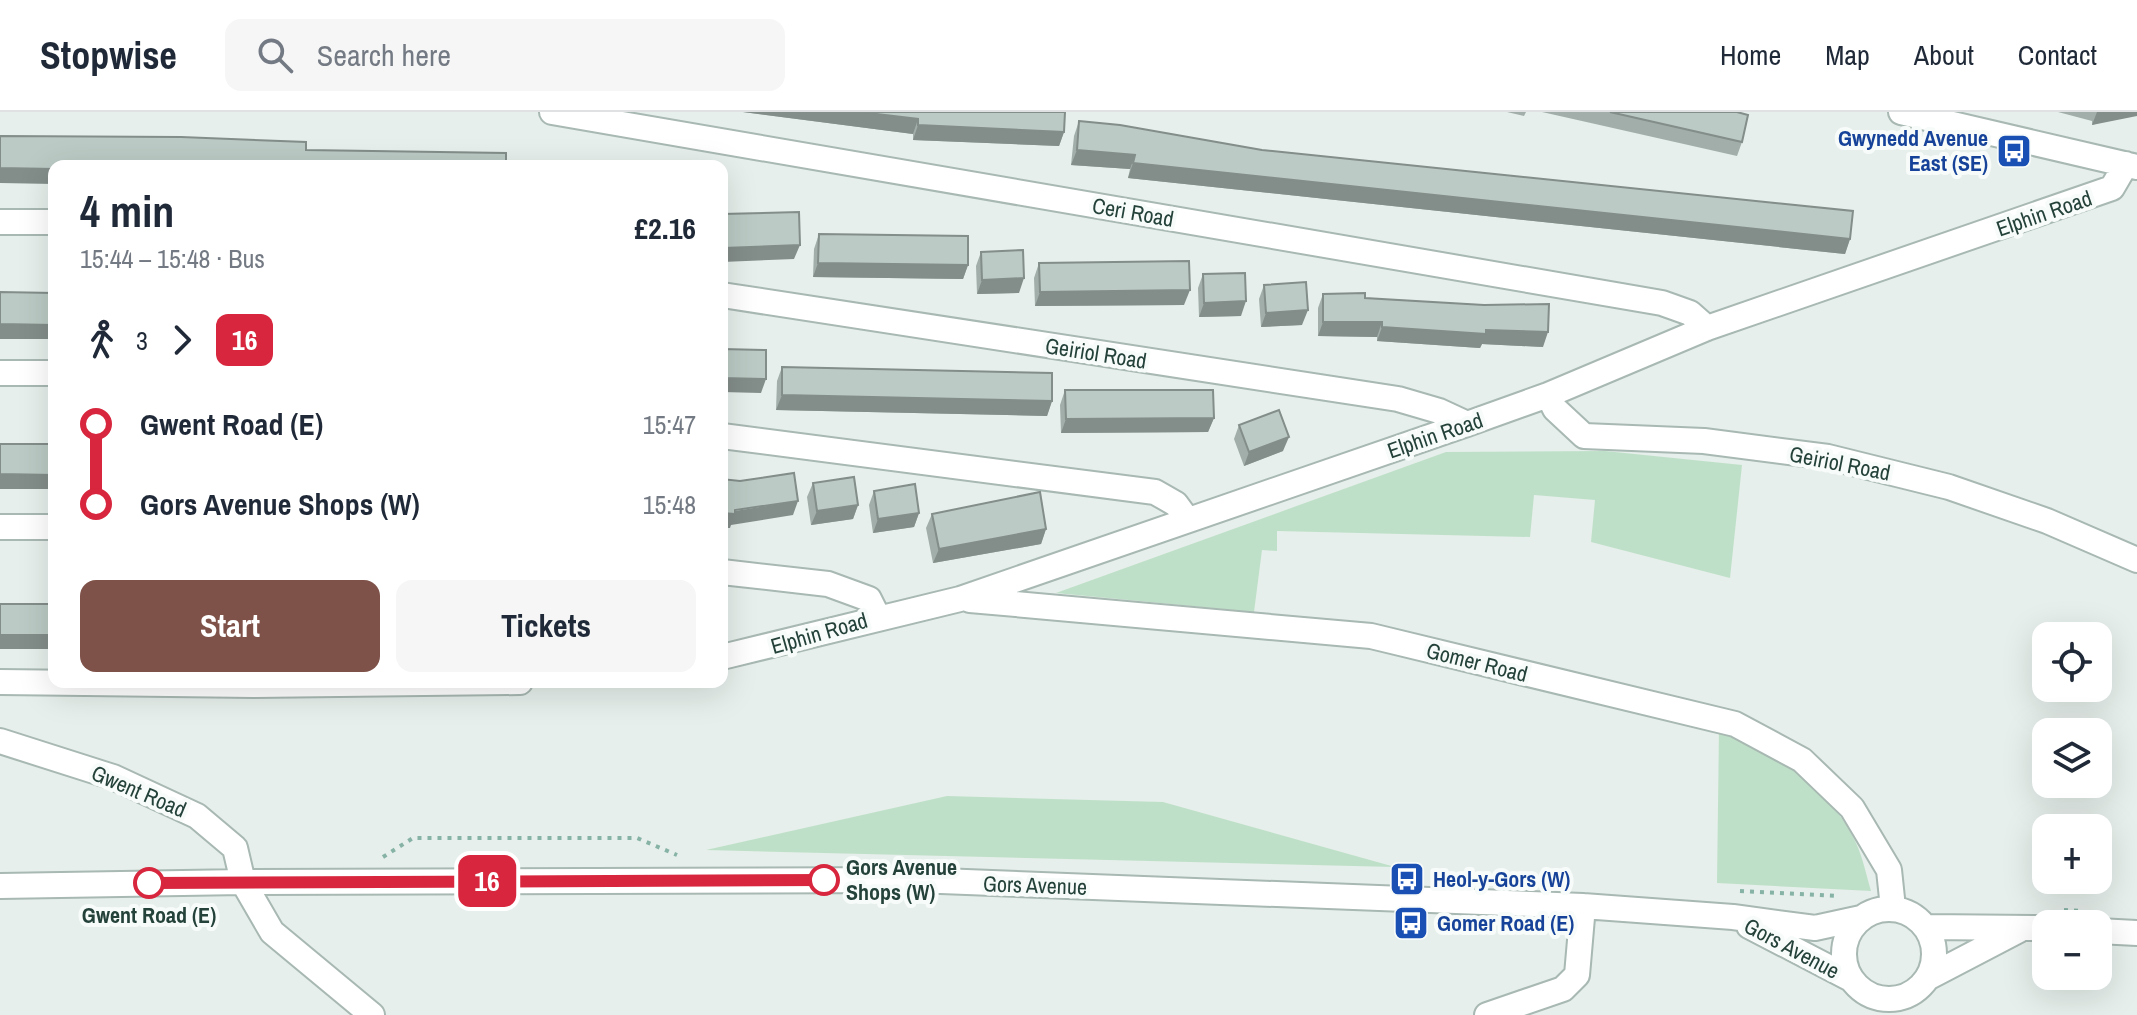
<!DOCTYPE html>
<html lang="en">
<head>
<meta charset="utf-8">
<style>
	:root { --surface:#fff; --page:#f6f6f7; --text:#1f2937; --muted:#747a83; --line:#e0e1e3; --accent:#7f5249 }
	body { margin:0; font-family:"Archivo Narrow",sans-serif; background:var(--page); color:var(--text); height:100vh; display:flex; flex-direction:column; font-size:30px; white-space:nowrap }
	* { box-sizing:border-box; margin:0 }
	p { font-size:26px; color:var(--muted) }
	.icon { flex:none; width:44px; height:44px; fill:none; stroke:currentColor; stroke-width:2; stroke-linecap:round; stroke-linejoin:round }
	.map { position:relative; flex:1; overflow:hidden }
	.sheet { position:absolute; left:48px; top:48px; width:680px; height:528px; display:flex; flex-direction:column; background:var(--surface); border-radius:16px; box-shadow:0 8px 32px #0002 }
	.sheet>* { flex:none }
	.badge { padding:0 16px; border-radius:12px; font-size:28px; line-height:52px }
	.controls { position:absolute; left:2032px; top:510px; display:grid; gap:16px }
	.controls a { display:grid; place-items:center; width:80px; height:80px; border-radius:16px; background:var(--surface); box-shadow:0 8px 32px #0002; font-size:40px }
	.map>.badge { position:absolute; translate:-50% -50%; box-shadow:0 0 0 4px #fff }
	.legs { display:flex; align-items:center; gap:12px; height:88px; padding:0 32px; font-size:26px }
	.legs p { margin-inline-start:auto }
	.head { display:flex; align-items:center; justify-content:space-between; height:136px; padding:0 32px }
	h1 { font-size:44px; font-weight:700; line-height:60px }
	.primary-button { display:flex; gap:16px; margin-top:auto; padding:16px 32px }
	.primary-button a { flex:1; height:92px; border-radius:16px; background:var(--accent); color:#fff; font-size:32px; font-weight:700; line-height:92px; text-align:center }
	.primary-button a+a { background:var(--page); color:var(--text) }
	ul { padding:0 32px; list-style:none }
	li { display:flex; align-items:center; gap:28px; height:80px; font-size:30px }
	li i { display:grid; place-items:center; width:12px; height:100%; margin:0 10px; background:currentColor }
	li i::after { content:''; width:20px; height:20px; margin:-10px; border:6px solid; border-radius:50%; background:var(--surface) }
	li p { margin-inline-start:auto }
	li:first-child i { background:linear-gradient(#0000 50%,currentColor 0) }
	li:last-child i { background:linear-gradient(currentColor 50%,#0000 0) }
	header { display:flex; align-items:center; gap:48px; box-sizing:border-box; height:112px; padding:0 40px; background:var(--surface); border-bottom:2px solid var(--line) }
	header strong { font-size:38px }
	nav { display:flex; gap:44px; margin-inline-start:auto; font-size:28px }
	.search { width:560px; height:72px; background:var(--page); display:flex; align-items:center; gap:20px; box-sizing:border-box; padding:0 28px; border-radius:16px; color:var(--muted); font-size:30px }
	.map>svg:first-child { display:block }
	.green { fill:#bfe0c8 }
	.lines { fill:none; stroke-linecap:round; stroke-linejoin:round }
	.minor-casing { stroke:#a8b8b2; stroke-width:28 }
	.path { stroke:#86b3a5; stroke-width:4; stroke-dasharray:4 6; stroke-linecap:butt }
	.minor { stroke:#fff; stroke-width:24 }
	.wall { fill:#a1aea9 }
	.shaded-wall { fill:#838d89 }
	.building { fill:#bbcac4; stroke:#838d89; stroke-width:2 }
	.line-1-casing { stroke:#fff; stroke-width:18 }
	.line-1 { stroke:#d7263d; stroke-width:12 }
	.stop-1-dot { fill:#fff; stroke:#d7263d; stroke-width:4 }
	.labels { text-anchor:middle; stroke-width:8; stroke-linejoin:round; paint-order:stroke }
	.transit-label { font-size:22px; font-weight:bold; fill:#164399; stroke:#f7fbf9; text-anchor:start }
	.street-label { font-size:22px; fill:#24423a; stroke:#f7fbf9 }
	.stop-label { font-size:22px; font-weight:bold; fill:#24423a; stroke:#f7fbf9; text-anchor:start }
</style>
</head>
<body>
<header>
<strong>Stopwise</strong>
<div class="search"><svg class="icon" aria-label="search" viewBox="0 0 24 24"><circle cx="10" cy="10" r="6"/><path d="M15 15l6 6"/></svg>Search here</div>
<nav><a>Home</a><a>Map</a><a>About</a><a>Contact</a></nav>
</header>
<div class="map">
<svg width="2137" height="903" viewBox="0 0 2137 903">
	<rect width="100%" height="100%" fill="#e6efeb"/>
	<path class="green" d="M1605 339 1742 353 1730 466 1591 430 1595 388 1534 383 1530 425 1277 419V439L1262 438 1254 500 1056 481 1446 340Z
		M1719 617C1773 643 1825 670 1853 725 1862 741 1866 762 1871 779L1717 771Z
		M947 684 1163 690 1395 755 706 738Z"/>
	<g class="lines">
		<g class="minor-casing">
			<path id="minor" d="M552 0 1662 191 1690 201 1707 216
				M1901 0 2137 55
				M0 110H54
				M722 183 1398 287 1439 299 1467 312
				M0 261H54
				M1548 283 1555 297 1584 324 1704 329 1828 345 1949 375 2047 409 2137 448
				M722 324 1155 380 1176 392 1187 407
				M0 415H54
				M722 460 828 472 869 487 878 505
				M970 488 1371 524 1735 612 1802 648 1852 696 1889 758 1893 796
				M722 545 960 487 1467 312 1548 283 1707 216 2112 76 2126 52
				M0 570 254 573 520 570
				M0 629 113 665 197 704 235 736 243 770 272 820 372 903
				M0 774 243 770 915 768 1583 794 1733 805 1815 816 1861 806
				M1844 842a45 45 0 1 1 90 0a45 45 0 1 1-90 0Z
				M1749 814 1851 867
				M1927 815 2046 816
				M2098 819 2137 821
				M1929 865 2019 818
				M1487 903 1563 877 1577 863 1583 794"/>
		</g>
		<path class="path" d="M383 745 413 726H637L677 743
			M1740 779 1839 784
			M2064 798 2083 799"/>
		<use href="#minor" class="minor"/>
	</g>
	<path class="wall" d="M743 0H1065L1064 20 1059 34 913 28V22Z
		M1507 0H1526L1524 4Z
		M1542 0H1737L1742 30 1737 44Z
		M2058 0H2137L2092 13V9Z
		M1079 9 1262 38 1850 127 1845 142 1128 66 1130 57 1071 53 1074 24Z
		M819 122 968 153 963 167 813 165 814 137Z
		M981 140 1019 181 977 182 976 154Z
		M1039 151 1184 193 1035 194 1034 166Z
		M1203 162 1241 204 1199 205 1198 176Z
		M1264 173 1302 213 1261 215 1259 187Z
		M1323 182 1365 186 1543 235 1482 232 1480 236 1377 229V225L1318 224V196Z
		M782 255 1052 289 1047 304 776 298 777 269Z
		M1065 278 1214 306 1208 320 1061 321 1060 293Z
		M1239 313 1283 339 1244 354 1234 327Z
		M813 371 858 393 853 407 811 413 807 385Z
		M874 379 919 401 914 415 873 421 869 393Z
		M932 402 1046 417 1041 432 933 451 926 416Z"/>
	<path class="shaded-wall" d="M743 0H860L918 7 913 22Z
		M2097 0H2137V4L2092 13Z
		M918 13 1064 20 1059 34 913 28Z
		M1077 38 1135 43 1130 57 1071 53Z
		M1133 51 1850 127 1845 142 1128 66Z
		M0 56 54 57V72L0 71Z
		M800 133 794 147 722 150 723 136Z
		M818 151 968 153 963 167 813 165Z
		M1024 166 1019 181 977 182 982 168Z
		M1190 178 1184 193 1035 194 1040 180Z
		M1246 189 1241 204 1199 205 1204 191Z
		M1308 198 1302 213 1261 215 1266 201Z
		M1323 210H1382L1377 225 1318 224Z
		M0 212 54 213V227H0Z
		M1382 215 1486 218 1548 220 1543 235 1482 232 1480 236 1377 229Z
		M722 266 766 267 761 281 722 280Z
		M782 283 1052 289 1047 304 776 298Z
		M1214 306 1208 320 1061 321 1066 307Z
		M1289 325 1283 339 1244 354 1249 340Z
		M0 362 54 363V377H0Z
		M798 389 793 403 731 413 730 416H722V401Z
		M858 393 853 407 811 413 817 399Z
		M919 401 914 415 873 421 878 407Z
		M1046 417 1041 432 933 451 939 437Z
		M0 523H54V537H0Z"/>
	<path class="building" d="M860 0H1065L1064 20 918 13V7Z
		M1610 0H1737L1748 3 1742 30Z
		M1079 9 1120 13 1262 38 1853 99 1850 127 1133 51 1135 43 1077 38Z
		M0 24 181 25 306 30V38L506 41V54H54V57L0 56Z
		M799 100 800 133 723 136 722 102Z
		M819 122 968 124V153L818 151Z
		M1023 138 1024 166 982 168 981 140Z
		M1189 149 1190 178 1040 180 1039 151Z
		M1245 161 1246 189 1204 191 1203 162Z
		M1306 170 1308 198 1266 201 1264 173Z
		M0 180 54 181V213L0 212Z
		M1365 181V186L1484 193 1549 192 1548 220 1486 218V222L1382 215V210H1323V182Z
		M722 237 766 238V267L722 266Z
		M782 255 1052 261V289L782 283Z
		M1065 278H1213L1214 306 1066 307Z
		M1279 298 1289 325 1249 340 1239 313Z
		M0 332H54V363L0 362Z
		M794 361 798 389 735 398V402L722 401V367L740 369Z
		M854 365 858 393 817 399 813 371Z
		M915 372 919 401 878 407 874 379Z
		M1040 380 1046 417 939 437 932 402Z
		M0 492H54V523H0Z"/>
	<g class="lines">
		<g class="line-1-casing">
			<path id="line-1" d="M149 771 824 768"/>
		</g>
		<use href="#line-1" class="line-1"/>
	</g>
	<defs>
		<g id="bus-square" transform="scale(1.8)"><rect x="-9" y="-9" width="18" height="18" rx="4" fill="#1a4fb4" stroke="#f7fbf9"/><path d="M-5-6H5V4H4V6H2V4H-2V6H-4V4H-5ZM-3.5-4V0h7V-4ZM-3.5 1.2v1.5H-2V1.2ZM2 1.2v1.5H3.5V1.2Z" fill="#fff"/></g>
	</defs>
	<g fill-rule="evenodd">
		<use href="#bus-square" x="2014" y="39"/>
		<use href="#bus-square" x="1407" y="767"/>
		<use href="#bus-square" x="1411" y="811"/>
	</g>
	<g class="stop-1-dot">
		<circle cx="824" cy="768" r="14"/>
		<circle cx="149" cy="771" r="14"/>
	</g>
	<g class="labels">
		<g class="transit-label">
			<text x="1988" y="34" text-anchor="end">Gwynedd Avenue<tspan x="1988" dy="25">East (SE)</tspan></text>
			<text x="1433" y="775">Heol-y-Gors (W)</text>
			<text x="1437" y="819">Gomer Road (E)</text>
		</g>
		<g class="street-label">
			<text transform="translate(1133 100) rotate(10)" y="8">Ceri Road</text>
			<text transform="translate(2044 101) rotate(-19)" y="8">Elphin Road</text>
			<text transform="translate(1096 241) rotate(9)" y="8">Geiriol Road</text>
			<text transform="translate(1435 323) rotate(-19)" y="8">Elphin Road</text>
			<text transform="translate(1840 351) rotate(11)" y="8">Geiriol Road</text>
			<text transform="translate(819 521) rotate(-16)" y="8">Elphin Road</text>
			<text transform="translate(1477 550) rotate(14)" y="8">Gomer Road</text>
			<text transform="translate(139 679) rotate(23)" y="8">Gwent Road</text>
			<text transform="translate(1035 773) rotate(2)" y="8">Gors Avenue</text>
			<text transform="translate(1792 836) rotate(28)" y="8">Gors Avenue</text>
		</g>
		<g class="stop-label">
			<text x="846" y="763">Gors Avenue<tspan x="846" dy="25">Shops (W)</tspan></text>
			<text x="149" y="811" text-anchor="middle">Gwent Road (E)</text>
		</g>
	</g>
</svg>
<div class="controls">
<a><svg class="icon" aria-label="locate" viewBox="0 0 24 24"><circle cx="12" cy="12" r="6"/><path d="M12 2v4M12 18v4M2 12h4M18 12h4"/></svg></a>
<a><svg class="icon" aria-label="layers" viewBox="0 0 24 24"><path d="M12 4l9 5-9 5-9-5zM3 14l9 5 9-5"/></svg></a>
<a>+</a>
<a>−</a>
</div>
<b class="badge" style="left:487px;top:769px;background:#d7263d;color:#fff">16</b>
<section class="sheet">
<div class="head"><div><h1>4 min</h1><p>15:44 – 15:48 · Bus</p></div><b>£2.16</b></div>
<div class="legs"><svg class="icon" aria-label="walk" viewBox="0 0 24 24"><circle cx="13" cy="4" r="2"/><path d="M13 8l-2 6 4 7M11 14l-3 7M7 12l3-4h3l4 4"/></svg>3<svg class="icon" aria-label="forward" viewBox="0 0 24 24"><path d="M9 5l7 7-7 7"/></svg><b class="badge" style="background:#d7263d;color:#fff">16</b></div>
<ul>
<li><i style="color:#d7263d"></i><b>Gwent Road (E)</b><p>15:47</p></li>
<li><i style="color:#d7263d"></i><b>Gors Avenue Shops (W)</b><p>15:48</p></li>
</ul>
<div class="primary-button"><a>Start</a><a>Tickets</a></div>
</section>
</div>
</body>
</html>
